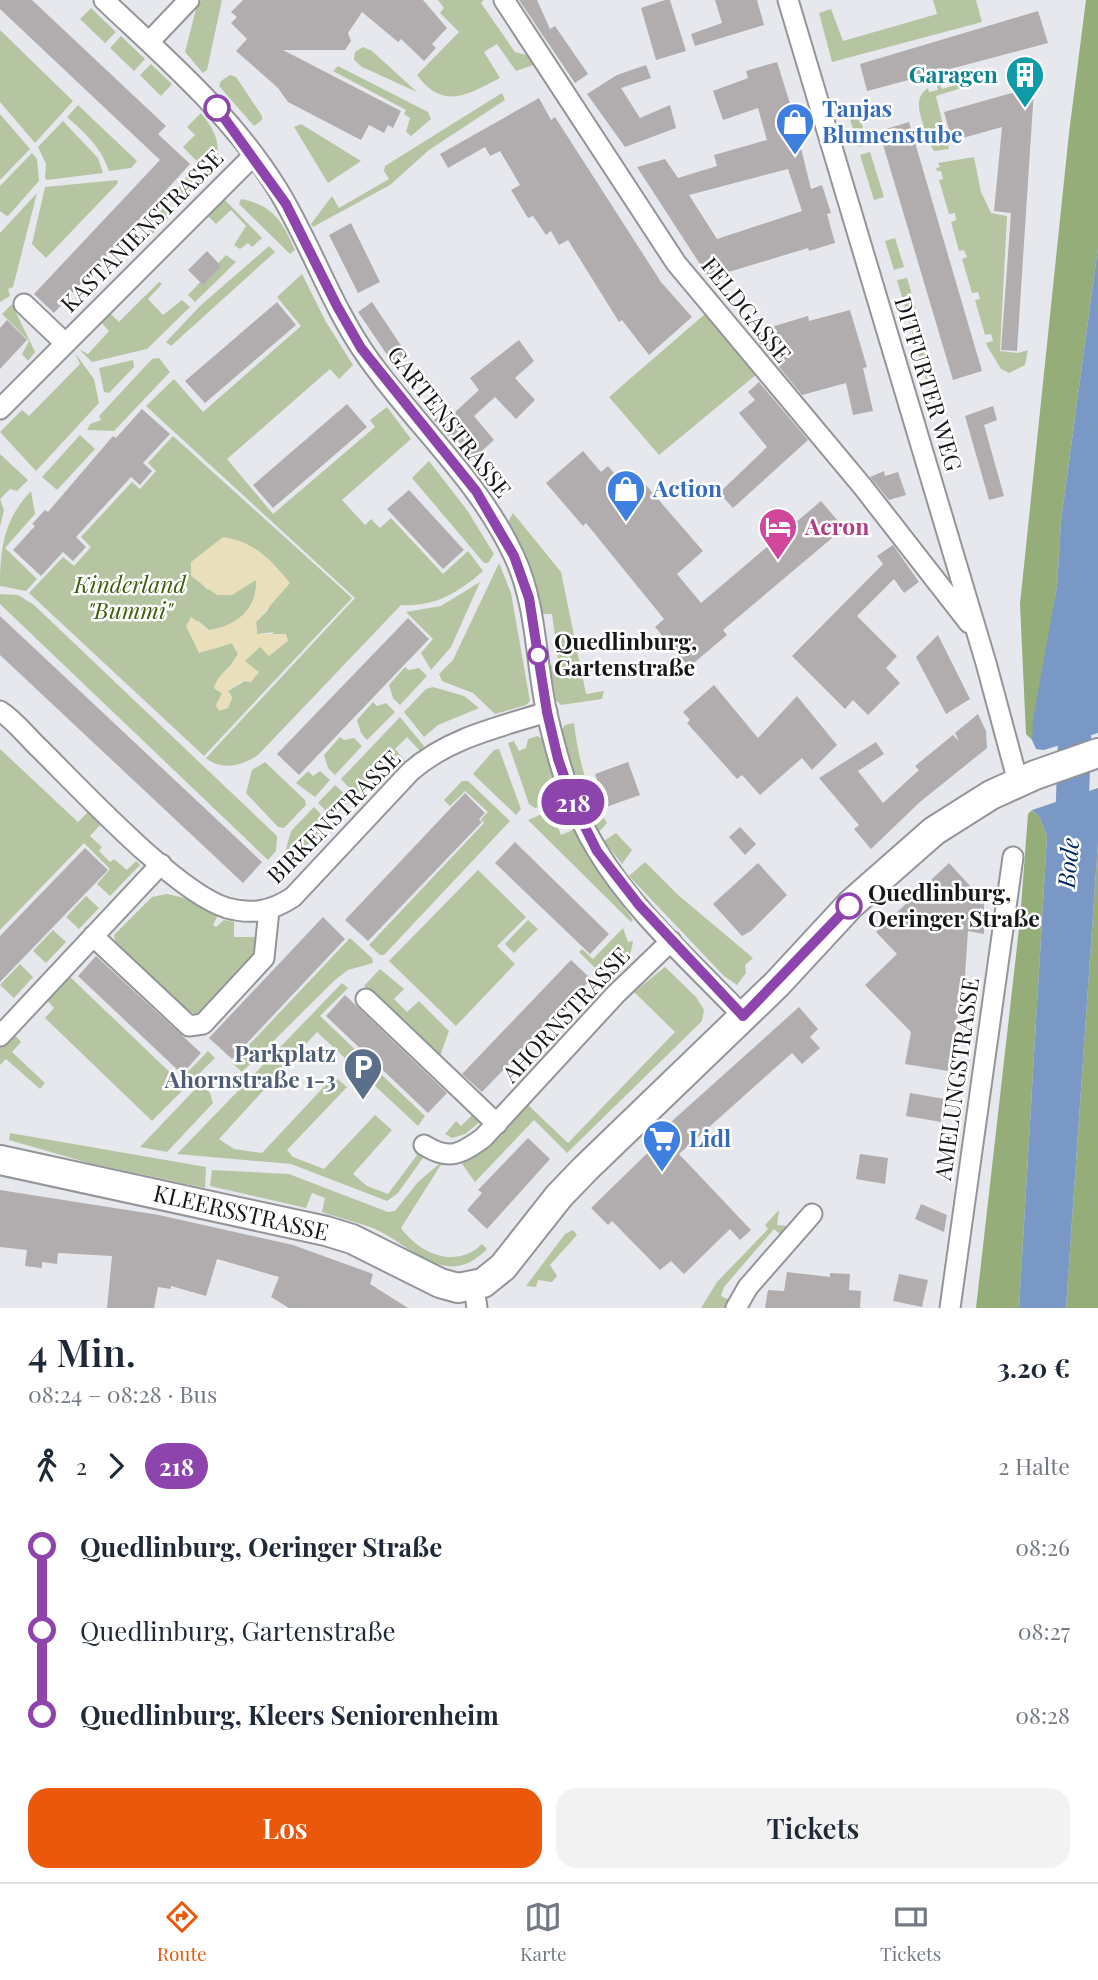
<!DOCTYPE html>
<html lang="de">
<head>
<meta charset="utf-8">
<style>
	:root { --surface:#fff; --page:#f2f2f3; --text:#1f2937; --muted:#747a83; --line:#e0e1e3; --accent:#ea580c }
	body { margin:0; font-family:"Playfair Display",serif; background:var(--page); color:var(--text); height:100vh; display:flex; flex-direction:column; font-size:26px; white-space:nowrap }
	* { box-sizing:border-box; margin:0 }
	p { font-size:23px; color:var(--muted) }
	.icon { flex:none; width:38px; height:38px; fill:none; stroke:currentColor; stroke-width:2; stroke-linecap:round; stroke-linejoin:round }
	.map { position:relative; height:1308px; overflow:hidden }
	.panel { display:flex; flex-direction:column; background:var(--surface); flex:1 }
	.panel>* { flex:none }
	.badge { padding:0 14px; border-radius:23px; font-size:24px; line-height:46px }
	.map>.badge { position:absolute; translate:-50% -50%; box-shadow:0 0 0 4px #fff }
	.legs { display:flex; align-items:center; gap:10px; height:77px; padding:0 28px; font-size:23px }
	.legs p { margin-inline-start:auto }
	.headline { display:flex; align-items:center; justify-content:space-between; height:119px; padding:0 28px }
	h1 { font-size:38px; font-weight:600; line-height:52px }
	.cta { display:flex; gap:14px; margin-top:auto; padding:14px 28px }
	.cta a { flex:1; height:80px; border-radius:21px; background:var(--accent); color:#fff; font-size:28px; font-weight:600; line-height:80px; text-align:center }
	.cta a+a { background:var(--page); color:var(--text) }
	ul { padding:0 28px; list-style:none }
	li { display:flex; align-items:center; gap:24px; height:84px; font-size:26px }
	li i { display:grid; place-items:center; width:10px; height:100%; margin:0 9px; background:currentColor }
	li i::after { content:''; width:18px; height:18px; margin:-9px; border:5px solid; border-radius:50%; background:var(--surface) }
	li p { margin-inline-start:auto }
	li:first-child i { background:linear-gradient(#0000 50%,currentColor 0) }
	li:last-child i { background:linear-gradient(currentColor 50%,#0000 0) }
	.menu { display:flex; justify-content:space-around; align-items:center; height:98px; border-top:2px solid var(--line); background:var(--surface); font-size:19px; color:var(--muted) }
	.menu a { display:grid; justify-items:center; gap:4px }
	.menu .current { color:var(--accent) }
	.map>svg:first-child { display:block }
	.green { fill:#b5c5a2; fill-rule:evenodd }
	.forest { fill:#95ad79 }
	.sand { fill:#e9dfba }
	.water { fill:#7998c6 }
	.lines { fill:none; stroke-linecap:round; stroke-linejoin:round }
	.river { stroke:#7998c6; stroke-width:33 }
	.building { fill:#b1adaf; fill-rule:evenodd }
	.street-casing { stroke:#939599; stroke-width:23 }
	.secondary-casing { stroke:#939599; stroke-width:32 }
	.street { stroke:#fff; stroke-width:19 }
	.secondary { stroke:#fff; stroke-width:28 }
	.line-1-casing { stroke:#fff; stroke-width:16 }
	.line-1 { stroke:#8e44ad; stroke-width:10 }
	.stop-1-dot { fill:#fff; stroke:#8e44ad; stroke-width:3.5 }
	.labels { text-anchor:middle; stroke-width:5; stroke-linejoin:round; paint-order:stroke }
	.culture-label { font-size:23px; font-weight:bold; fill:#0d838f; stroke:#fff; text-anchor:end }
	.shop-label { font-size:23px; font-weight:bold; fill:#366cbe; stroke:#fff; text-anchor:start }
	.street-label { font-size:23px; fill:#161718; stroke:#fff }
	.hotel-label { font-size:23px; font-weight:bold; fill:#b23c85; stroke:#fff; text-anchor:start }
	.park-label { font-size:23px; font-style:italic; fill:#415d0e; stroke:#fff }
	.stop-label { font-size:23px; font-weight:bold; fill:#161718; stroke:#fff; text-anchor:start }
	.service-label { font-size:23px; font-weight:bold; fill:#4e5e75; stroke:#fff; text-anchor:end }
	.water-label { font-size:24px; font-style:italic; fill:#00295f; stroke:#fff }
</style>
</head>
<body>
<div class="map">
<svg width="1098" height="1308" viewBox="0 0 1098 1308">
	<rect width="100%" height="100%" fill="#e6e8ed"/>
	<path class="green" d="M202 0H222L207 70 203 73 185 52 197 5Z
		M438 0H484L481 3 515 52 534 57 539 63 516 71 497 44 484 52 500 78C470 93 444 112 417 75L459 32 440 13 444 8Z
		M933 0H976L982 22 832 62 819 13 831 9 843 41 937 14Z
		M91 8 116 32 105 43 80 19Z
		M0 30 73 101 35 143 0 102Z
		M121 36 145 59 134 71 110 48Z
		M363 47 372 51 417 92 362 67 354 60 355 52Z
		M151 64 172 84 161 96 140 75Z
		M338 66 428 112 431 119 411 136 406 132 410 118 404 114 406 110 333 71Z
		M989 70 990 79 936 96 949 149 934 151 927 139 931 137 929 130 925 131C921 115 912 99 928 88L929 92 938 90 937 86 940 85 942 89 952 86V81L977 73 978 77 986 76 985 71Z
		M230 75 236 77 262 116V120L254 126 219 86 221 81Z
		M502 93 505 100 429 150 390 185 313 227 311 224 332 196 339 208 389 179 384 171 385 166Z
		M78 105 137 161 131 168 109 171C101 147 85 133 67 117Z
		M857 109 868 144 858 147 848 112Z
		M201 113C218 134 224 150 210 175L183 147 195 135 187 127Z
		M0 114 30 149 0 180Z
		M63 121 98 158 103 173 47 180 45 178 46 164 38 147Z
		M301 124 361 161 328 183 294 127Z
		M870 152 884 197 874 200 860 155Z
		M32 153 37 159 39 181 8 216 5 215 0 211V186Z
		M974 157 981 192 991 213 1007 216 1000 351 1018 353 1028 350 1025 365 1009 373 1001 369 987 346 986 343 993 341 991 334 985 335 975 300 980 299 978 292 972 293 962 259 967 257 964 250 959 251 951 222 956 220 955 213 949 214 939 180 943 179 941 171H937L936 168 940 167 938 163Z
		M193 169 205 182 185 200 177 190Z
		M117 180 118 183 46 258 32 244 45 187Z
		M37 193 13 287 8 289 10 296 0 302V233Z
		M223 198 262 238 252 247 248 243 240 249 234 245 246 226 231 210 216 224 206 214Z
		M241 199C273 205 283 222 295 250L290 254 239 204Z
		M163 205 172 214 152 234 144 225Z
		M895 238 904 267 894 270 885 241Z
		M269 246 275 252 171 346 166 342 200 306Z
		M226 255 236 262 195 302 188 295Z
		M302 274 326 322 353 365 339 379 330 369 227 459 273 514 375 427 370 420 387 407 411 439 342 500 365 525 371 519 380 528 391 518 443 574 468 551 483 571C458 593 435 607 401 605L259 754C244 766 221 771 206 758L355 598 146 406 174 379 203 412 301 326 277 297Z
		M907 278 916 308 906 311 897 280Z
		M159 282 162 284 148 299 163 315 182 300 190 307 147 349 92 362 79 349 88 354 109 331 100 321 109 312 119 322Z
		M12 304 35 352 28 361 22 354 29 341 2 314Z
		M705 314 757 374 659 455 609 397Z
		M919 318 937 381 927 384 909 321Z
		M75 353 94 379 99 403 36 471 0 432 22 410 29 416 80 364Z
		M159 358 170 372 114 431 87 430 90 424 101 420 99 416 152 359Z
		M133 360 134 367 109 393 104 392 99 368Z
		M80 435 95 449 57 490 42 477Z
		M173 436 352 598 204 756 29 593 63 557 74 566 91 547 81 537 132 482 140 489 156 471 148 463ZM276 567 268 610 256 622 257 634 274 632 244 661 258 673 228 691 232 698 228 708 222 693 215 689 238 654 232 643 213 649 197 620 209 630C236 627 258 608 256 580L248 582 232 595 207 589 200 582Z
		M0 454 28 480 17 491 10 489 0 499 4 510 0 527Z
		M429 461 467 510 494 554 488 563H484L412 478Z
		M31 491 35 514 5 548 37 579 26 591 0 586C0 549 4 519 31 491Z
		M513 513 561 572 586 694 604 691 602 699 561 705 556 700 550 665 559 666 552 614H540L533 577 507 524Z
		M499 563 511 593 530 701 526 705 495 714 473 693 442 681 439 674 453 660Z
		M480 582 451 647 431 670 421 653 433 639 406 612 441 606Z
		M0 594 18 595 34 605 277 836 276 851 268 860 0 604Z
		M405 667 409 670 419 668 427 676 400 705 393 698 389 685Z
		M433 687 464 696 479 708 438 725 424 737 404 712 426 689Z
		M373 702 377 706 386 703 395 712 367 740 361 733 357 720Z
		M400 717 424 746 420 751 407 737 395 749 407 763 403 767 393 757 356 795 341 779Z
		M574 723C578 758 587 793 607 823L598 833 582 802 561 730 565 725Z
		M538 736 543 740 561 794 559 801 535 808 529 804 508 743 514 741 519 751 526 748 528 739Z
		M340 737 344 740 354 738 362 746 335 775 328 768 324 755Z
		M0 749 78 822 89 811 102 823 90 836 102 847 99 851 110 862 114 859 127 870 136 861 140 865 110 896 97 884 110 869 84 843 0 930Z
		M499 749 521 809 516 815 473 774 494 750Z
		M265 762 305 800 306 805 284 828 278 827 246 793 252 770Z
		M308 771 313 776 320 771 330 780 315 797 296 783Z
		M462 781H468L510 821 384 955H380L369 945 484 823 481 819 488 812 465 791 450 806 444 800Z
		M335 785 351 800 333 818 318 803Z
		M565 804 566 808 553 814 561 835 575 829 588 857 633 920 631 922 528 820Z
		M314 807 329 823 295 857 286 849 291 831Z
		M616 833 632 850 622 864 604 841Z
		M645 862 677 894 753 958 745 965 746 973 737 985 724 976 629 876Z
		M478 870 526 917 497 946 515 964 456 1026 389 961Z
		M167 894 185 898 218 915 213 925 216 927 224 920 234 922V937H256L254 955 205 1012 195 1014 184 1008 115 941 114 935 152 897Z
		M86 896 99 908 79 929 66 917Z
		M528 920 538 929 514 953 505 944Z
		M623 928 628 942 633 941C631 957 622 975 609 982L579 952 582 949 593 959Z
		M53 930 66 942 46 963 33 951Z
		M350 938 372 958 373 963 348 970 335 980 242 1072 232 1063Z
		M20 964 33 977 14 998 0 985Z
		M665 967 696 997 704 1010 702 1021 567 1153 534 1120 475 1182 462 1164 488 1144 526 1103 568 1143 675 1032 634 992Z
		M380 969 404 989 394 999 407 1012 419 1001 449 1031 439 1059 364 986Z
		M68 975 179 1081 208 1051 215 1058 152 1121 45 1018 54 1008 45 998Z
		M342 983 348 988 320 1016 425 1116 418 1126 317 1032 219 1139 234 1149 262 1153 334 1076 347 1087 287 1150 293 1157 324 1169 375 1115 392 1130 353 1174 367 1186 388 1194 420 1151 425 1155 398 1193 387 1201 291 1164 177 1154Z
		M13 1033 21 1042 12 1052 45 1083 40 1089 6 1059 0 1065V1047Z
		M201 1083 210 1093 213 1103 167 1152 140 1147Z
		M474 1113 481 1121 465 1134 452 1138 445 1134 456 1121 461 1126Z
		M10 1133 206 1167 205 1188 89 1163 9 1140Z
		M440 1163H442L401 1228C421 1255 456 1269 482 1244L487 1249C447 1291 412 1246 375 1229 358 1222 339 1218 322 1212L325 1198 312 1193 306 1208 210 1186 212 1170 289 1174 388 1212 395 1211 418 1182Z
		M779 1210 777 1225 788 1226 783 1237 774 1229 724 1287 721 1296 732 1301 729 1308H701L717 1282 768 1229 765 1225Z
		M573 1230 577 1235 550 1265 557 1276 552 1282 538 1280 536 1287 526 1286 565 1234Z"/>
	<path class="forest" d="M1086 0H1098V247L1061 521 1057 586 1032 740 1026 734 1020 604 1069 133Z
		M1032 810 1039 816 1047 836 1019 1308H976L1020 920 1028 814Z
		M1098 842V1308H1066Z"/>
	<path class="sand" d="M223 537C255 542 270 559 290 583L256 622 257 634H286L288 641 269 656 260 647 245 661 259 672 251 682 241 681 228 691 232 697 228 708 219 711 216 705 222 693 214 688C220 670 232 669 238 654L232 643 199 653 186 626 191 617 209 630C235 627 259 608 256 580L232 595H217L191 576V562Z"/>
	<path class="water" d="M1098 247V733L1044 750 1036 749 1032 740 1033 720 1057 586 1061 521Z
		M1098 788V842L1066 1308H1019L1047 836 1039 816 1032 810Z"/>
	<g class="lines">
		<path class="river" d="M1071 841 1076 696"/>
	</g>
	<path class="building" d="M0 0H32L166 126 158 134 190 164 54 313 34 294 160 160 0 9Z
		M243 0H423L447 28 432 44 436 48 424 61 401 39 398 42 362 12 348 33 351 41 345 50H283L401 111 393 128 388 125 384 133 369 125 361 140 288 102 278 88 236 51 247 39 231 23 237 17 231 12Z
		M519 0H537L550 29 555 26 588 74 575 83Z
		M665 0H670L686 51 656 60 641 8Z
		M715 0H757L764 25 695 46 691 34 722 23Z
		M1038 11 1048 43 867 91 860 64Z
		M777 62 794 116 784 119 790 147 800 144 811 189 822 185 831 213 827 214 835 243 809 251 808 248 709 278 637 167 665 159 678 178 717 166 714 155 767 140 758 108 723 120 713 91 748 78 746 71ZM788 169 802 211 717 239 689 195Z
		M646 65 651 78 621 88 640 118 670 105 676 128 625 147 587 94 617 75Z
		M1020 73 1035 74 1017 351 1001 350 1011 213 994 211 1002 127 952 141 944 112 1019 91Z
		M539 98 551 120 555 117 661 282 692 317 649 355 622 320 619 322 568 240 559 245 551 231 546 235 533 216 528 218 511 190 520 185 500 151 490 156 485 147 448 168 440 154Z
		M909 122 982 371 953 380 879 131Z
		M351 223 380 282 358 293 329 235Z
		M207 251 221 266 203 285 188 270Z
		M277 302 296 325 205 403 185 381Z
		M372 302 408 356 394 365 358 312Z
		M850 310 867 367 863 368 873 411 853 415 846 383 802 395 751 333 808 316 809 321Z
		M7 320 27 340 0 369V328Z
		M519 340 534 361 515 378 535 400 516 419 495 397 474 416 494 440 473 459 453 435 450 438 434 420 449 407 454 413 479 390 470 378Z
		M759 382 808 440 733 508 719 493 767 447 739 413 755 400 748 392Z
		M347 404 367 427 273 508 253 485Z
		M993 406 997 420 984 425 1004 496 989 500 965 416Z
		M142 409 170 434 143 463 152 471 140 485 131 477 76 537 86 547 73 561 63 552 41 576 13 550 35 526 32 524 45 510 48 512 113 436 116 438Z
		M583 451 601 472 608 466 621 481 628 475 633 480 638 476 703 551 677 574 701 603 821 501 844 528 723 630 727 635 689 667 655 627 664 619 586 523 583 526 546 483Z
		M884 471 885 476 898 472 906 495 889 500 870 477Z
		M409 490 464 550 443 569 387 509Z
		M893 545 919 582 904 593 894 579 857 616 897 656 886 668 900 683 868 715 853 700 845 709 792 656 883 564 877 556Z
		M0 616 262 862 243 883 0 655Z
		M408 618 429 639 299 775 277 754Z
		M938 635 970 699 946 714 916 657Z
		M714 685 758 738 797 696 837 745 812 770 802 758 760 795 742 775 737 779 687 723 690 720 683 712Z
		M978 714 986 731 987 748 920 802 871 849 854 829 859 825 819 778 876 742 884 754 858 771 883 803 919 770 915 766 953 735 959 741 955 733Z
		M628 762 640 795 606 807 595 774Z
		M465 793 485 813 479 819 482 822 368 941 345 920Z
		M740 827 756 844 745 855 729 837Z
		M515 842 609 934 590 954 495 863Z
		M85 848 108 870 0 982V936Z
		M758 863 787 895 751 931 742 936 713 904Z
		M949 863 984 901V934L968 931 965 976 948 1071 905 1064 911 1032 865 985 897 954 876 932Z
		M323 917 345 939 232 1059 209 1038Z
		M96 956 201 1053 182 1074 78 976Z
		M571 960 591 979 482 1092 462 1074Z
		M345 995 447 1093 428 1113 326 1016Z
		M799 1007 818 1029 810 1037 820 1048 802 1064 792 1053 679 1154 751 1230 740 1240 730 1229 684 1274 671 1261 660 1270 612 1221 608 1225 591 1208 666 1135 662 1130Z
		M910 1093 945 1099 941 1122 906 1116Z
		M528 1138 550 1159 487 1229 467 1210 482 1193 478 1190Z
		M860 1154 888 1158 885 1184 856 1179Z
		M0 1190 159 1215 293 1245 373 1274 370 1284 408 1308H289L271 1297 279 1277 217 1259 206 1296 171 1286V1289L158 1287 154 1308H107L112 1256 58 1253 57 1264 42 1262V1268L25 1266 27 1250 0 1247Z
		M921 1204 947 1215 944 1232 915 1219Z
		M787 1272 830 1277V1273L850 1274 849 1290 861 1291 860 1308H765L768 1290 784 1291Z
		M899 1274 928 1280 922 1307 893 1301Z"/>
	<g class="lines">
		<g class="street-casing">
			<path id="street" d="M104 0C167 60 232 115 278 190 311 244 331 306 368 358 415 425 479 480 514 556 538 607 535 664 548 718 559 764 572 810 597 850 634 912 694 964 743 1016
				M504 0 676 263 863 487 969 623
				M788 0 986 663 1018 782
				M149 42 189 0
				M24 304 65 343
				M0 409 254 155
				M0 711C13 719 24 733 35 744 77 785 175 892 227 908 252 915 272 911 293 897L410 772C448 738 499 727 547 712
				M93 936 189 1026 203 1024 264 958 269 910
				M366 999 497 1124
				M0 1036 161 864
				M424 1145C449 1161 461 1154 483 1138L616 994 671 941
				M474 1287 477 1308
				M736 1308 748 1287 812 1214
				M950 1308 1013 857"/>
		</g>
		<g class="secondary-casing">
			<path id="secondary" d="M0 1160 326 1231 352 1239 440 1283 458 1288 483 1283 503 1267 559 1196 585 1169 777 984 851 904 934 831 991 795 1035 775 1098 753"/>
		</g>
		<use href="#street" class="street"/>
		<use href="#secondary" class="secondary"/>
	</g>
	<g class="lines">
		<g class="line-1-casing">
			<path id="line-1" d="M217 108 286 204 337 306 361 348 476 491 514 556 529 598 547 712 558 759 575 807 597 851 639 905 743 1016 849 906"/>
		</g>
		<use href="#line-1" class="line-1"/>
	</g>
	<defs>
		<g id="building-pin" transform="scale(2.0125)"><path d="M0 17L-7.5 6A9.5 9.5 0 1 1 7.5 6Z" fill="#0f9aa8" stroke="#fff"/><path d="M-4-6H4V6H1V3H-1V6H-4ZM-2.5-4.3h1.7v1.8h-1.7ZM.8-4.3h1.7v1.8H.8ZM-2.5-1h1.7V.8h-1.7ZM.8-1h1.7V.8H.8Z" fill="#fff"/></g>
		<g id="shop-pin" transform="scale(2.0125)"><path d="M0 17L-7.5 6A9.5 9.5 0 1 1 7.5 6Z" fill="#3f7fe0" stroke="#fff"/><path d="M-5-2.5h2.3a2.7 3.5 0 0 1 5.4 0H5L5.5 6h-11ZM-1.5-2.5h3a1.5 2.3 0 0 0-3 0Z" fill="#fff"/></g>
		<g id="hotel-pin" transform="scale(2.0125)"><path d="M0 17L-7.5 6A9.5 9.5 0 1 1 7.5 6Z" fill="#d1479c" stroke="#fff"/><path d="M-6-4.5h1.5V1H6V5H4.5V3h-9V5H-6ZM-4 0a1.8 1.8 0 1 1 3.6 0ZM.5 0V-2.5h3Q6-2.5 6 0Z" fill="#fff"/></g>
		<g id="parking-pin" transform="scale(2.0125)"><path d="M0 17L-7.5 6A9.5 9.5 0 1 1 7.5 6Z" fill="#5c6f8a" stroke="#fff"/><path d="M-3.5-5.5H1a3.5 3.5 0 0 1 0 7H-1V5.5H-3.5ZM-1-3.4V-.6H.8a1.4 1.4 0 0 0 0-2.8Z" fill="#fff"/></g>
		<g id="supermarket-pin" transform="scale(2.0125)"><path d="M0 17L-7.5 6A9.5 9.5 0 1 1 7.5 6Z" fill="#3f7fe0" stroke="#fff"/><path d="M-6-5.5h2.5l.6 2H6L4.5 2H-2.5L-4.4-4H-6ZM-1.5 3.2a1.3 1.3 0 1 0 .1 0ZM3 3.2a1.3 1.3 0 1 0 .1 0Z" fill="#fff"/></g>
	</defs>
	<g fill-rule="evenodd">
		<use href="#building-pin" x="1025" y="75"/>
		<use href="#shop-pin" x="795" y="122"/>
		<use href="#shop-pin" x="626" y="489"/>
		<use href="#hotel-pin" x="778" y="527"/>
		<use href="#parking-pin" x="363" y="1067"/>
		<use href="#supermarket-pin" x="662" y="1139"/>
	</g>
	<g class="stop-1-dot">
		<circle cx="217" cy="108" r="12"/>
		<circle cx="538" cy="655" r="9"/>
		<circle cx="849" cy="906" r="12"/>
	</g>
	<g class="labels">
		<g class="culture-label">
			<text x="998" y="83">Garagen</text>
		</g>
		<g class="shop-label">
			<text x="822" y="117">Tanjas<tspan x="822" dy="26">Blumenstube</tspan></text>
			<text x="653" y="497">Action</text>
			<text x="689" y="1147">Lidl</text>
		</g>
		<g class="street-label">
			<text transform="translate(142 231) rotate(-45)" y="8">KASTANIENSTRASSE</text>
			<text transform="translate(746 310) rotate(51)" y="8">FELDGASSE</text>
			<text transform="translate(928 384) rotate(73)" y="8">DITFURTER WEG</text>
			<text transform="translate(449 422) rotate(52)" y="8">GARTENSTRASSE</text>
			<text transform="translate(334 817) rotate(-45)" y="8">BIRKENSTRASSE</text>
			<text transform="translate(566 1015) rotate(-47)" y="8">AHORNSTRASSE</text>
			<text transform="translate(957 1079) rotate(-82)" y="8">AMELUNGSTRASSE</text>
			<text transform="translate(241 1213) rotate(13)" y="8">KLEERSSTRASSE</text>
		</g>
		<g class="hotel-label">
			<text x="805" y="535">Acron</text>
		</g>
		<g class="park-label">
			<text x="130" y="593">Kinderland<tspan x="130" dy="26">"Bummi"</tspan></text>
		</g>
		<g class="stop-label">
			<text x="554" y="650">Quedlinburg,<tspan x="554" dy="26">Gartenstraße</tspan></text>
			<text x="868" y="901">Quedlinburg,<tspan x="868" dy="26">Oeringer Straße</tspan></text>
		</g>
		<g class="service-label">
			<text x="336" y="1062">Parkplatz<tspan x="336" dy="26">Ahornstraße 1-3</tspan></text>
		</g>
		<g class="water-label">
			<text transform="translate(1069 863) rotate(-85)" y="8">Bode</text>
		</g>
	</g>
</svg>
<b class="badge" style="left:573px;top:802px;background:#8e44ad;color:#fff">218</b>
</div>
<section class="panel">
<div class="headline"><div><h1>4 Min.</h1><p>08:24 – 08:28 · Bus</p></div><b>3.20 €</b></div>
<div class="legs"><svg class="icon" aria-label="walk" viewBox="0 0 24 24"><circle cx="13" cy="4" r="2"/><path d="M13 8l-2 6 4 7M11 14l-3 7M7 12l3-4h3l4 4"/></svg>2<svg class="icon" aria-label="forward" viewBox="0 0 24 24"><path d="M9 5l7 7-7 7"/></svg><b class="badge" style="background:#8e44ad;color:#fff">218</b><p>2 Halte</p></div>
<ul>
<li><i style="color:#8e44ad"></i><b>Quedlinburg, Oeringer Straße</b><p>08:26</p></li>
<li><i style="color:#8e44ad"></i><span>Quedlinburg, Gartenstraße</span><p>08:27</p></li>
<li><i style="color:#8e44ad"></i><b>Quedlinburg, Kleers Seniorenheim</b><p>08:28</p></li>
</ul>
<div class="cta"><a>Los</a><a>Tickets</a></div>
</section>
<nav class="menu">
<a class="current"><svg class="icon" aria-label="directions" viewBox="0 0 24 24"><path d="M12 3l9 9-9 9-9-9zM9 14v-3h6M13 9l2 2-2 2"/></svg>Route</a>
<a><svg class="icon" aria-label="map" viewBox="0 0 24 24"><path d="M3 6l6-2 6 2 6-2v14l-6 2-6-2-6 2zM9 4v14M15 6v14"/></svg>Karte</a>
<a><svg class="icon" aria-label="tickets" viewBox="0 0 24 24"><path d="M3 7h18v10H3zM15 7v10"/></svg>Tickets</a>
</nav>
</body>
</html>
